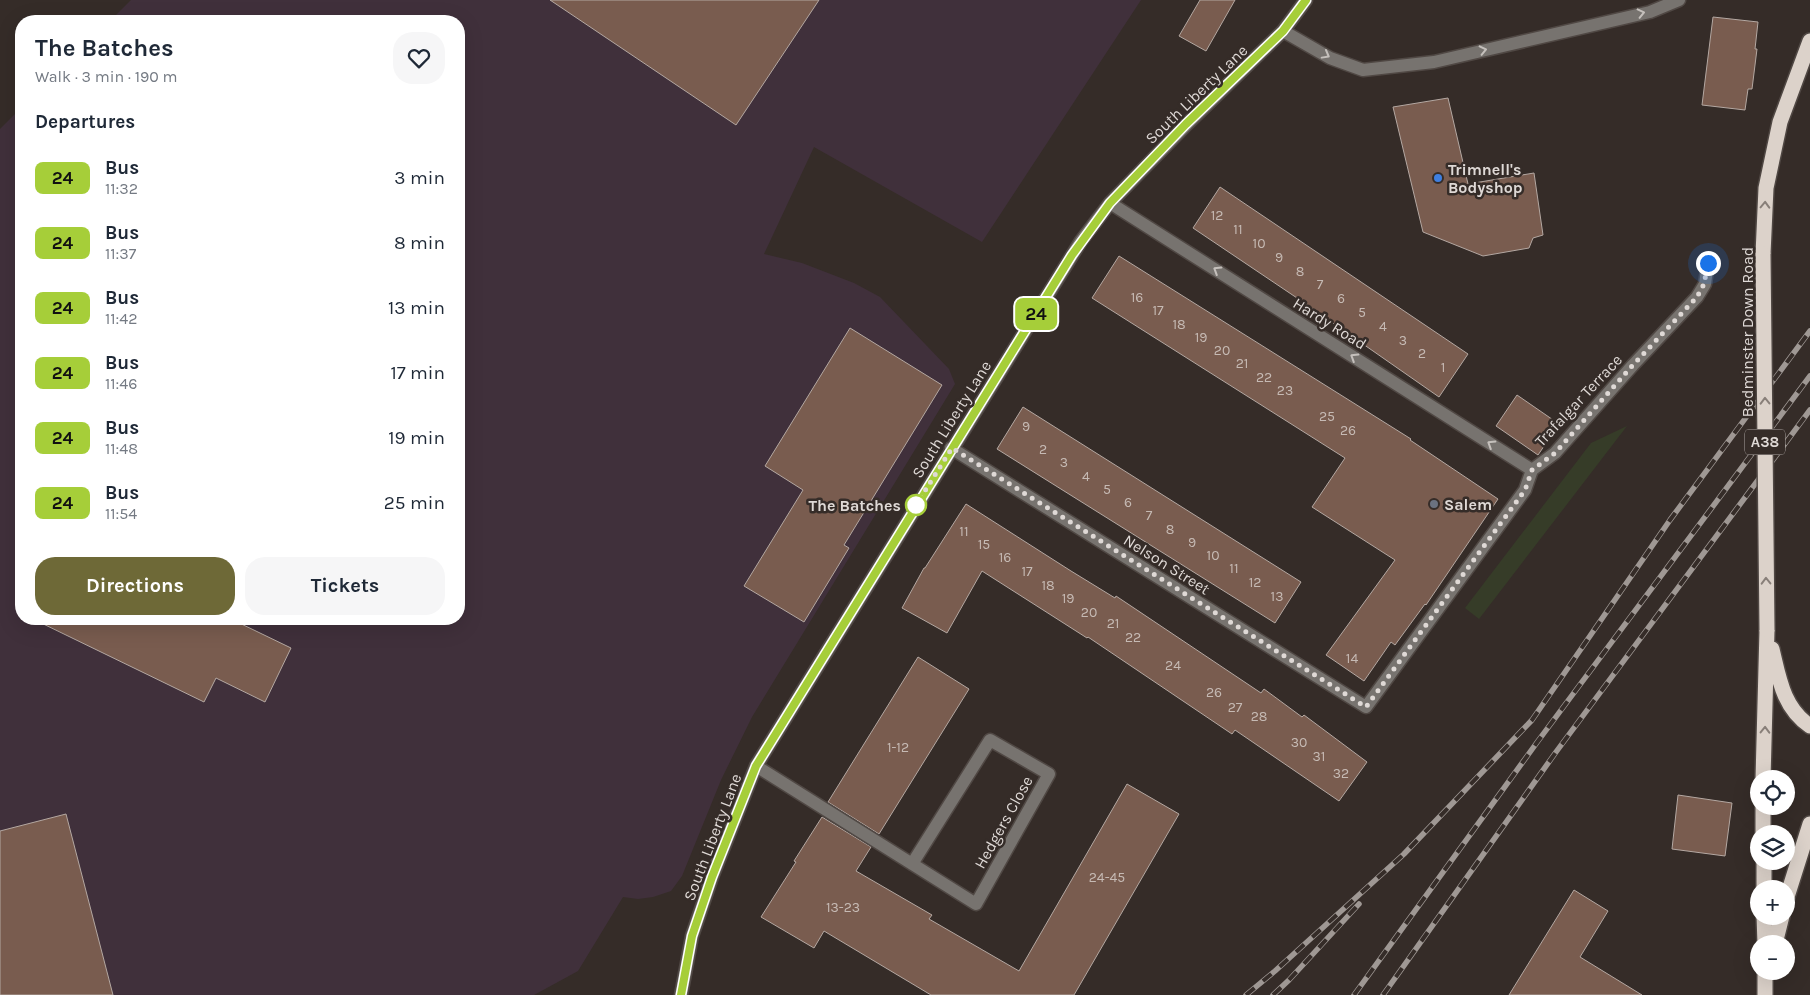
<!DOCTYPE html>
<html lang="en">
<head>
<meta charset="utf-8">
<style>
	:root { --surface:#fff; --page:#f6f6f7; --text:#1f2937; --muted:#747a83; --accent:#6e6937 }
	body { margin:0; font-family:Karla,sans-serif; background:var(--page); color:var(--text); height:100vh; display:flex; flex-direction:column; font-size:19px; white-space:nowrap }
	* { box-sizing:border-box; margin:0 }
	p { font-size:16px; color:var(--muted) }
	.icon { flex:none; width:28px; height:28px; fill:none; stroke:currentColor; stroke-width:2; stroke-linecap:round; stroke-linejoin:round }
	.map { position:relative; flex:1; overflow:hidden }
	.drawer { position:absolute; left:15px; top:15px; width:450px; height:610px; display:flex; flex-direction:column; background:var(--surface); border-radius:20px; box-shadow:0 5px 20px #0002 }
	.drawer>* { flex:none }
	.badge { padding:0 10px; border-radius:8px; font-size:18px; line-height:32px }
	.fabs { position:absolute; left:1750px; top:770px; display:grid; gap:10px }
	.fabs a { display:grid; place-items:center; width:45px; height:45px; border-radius:50%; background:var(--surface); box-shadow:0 5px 20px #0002; font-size:25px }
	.you { position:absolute; width:25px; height:25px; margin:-12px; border:4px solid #fff; border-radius:50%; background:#1a73e8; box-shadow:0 0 0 8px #1a73e833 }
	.map>.badge { position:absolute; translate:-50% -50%; box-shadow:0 0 0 2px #fff }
	h2 { padding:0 20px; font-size:19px; line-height:45px }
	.round { display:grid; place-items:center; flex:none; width:52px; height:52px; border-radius:20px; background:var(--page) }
	.head { display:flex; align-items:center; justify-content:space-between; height:85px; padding:0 20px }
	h1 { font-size:24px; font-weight:700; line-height:38px }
	.primary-button { display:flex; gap:10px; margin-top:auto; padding:10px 20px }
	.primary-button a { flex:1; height:58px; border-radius:20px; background:var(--accent); color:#fff; font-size:20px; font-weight:700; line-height:58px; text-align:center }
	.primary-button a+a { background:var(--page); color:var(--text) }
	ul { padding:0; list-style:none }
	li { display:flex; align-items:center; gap:15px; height:65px; padding:0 20px }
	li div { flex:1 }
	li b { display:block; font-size:19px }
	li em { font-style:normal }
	li .badge { min-width:55px; font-weight:700; text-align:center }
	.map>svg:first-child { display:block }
	.industrial { fill:#40303b }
	.green { fill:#363c28 }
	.building { fill:#795c4f; stroke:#b4a8a2 }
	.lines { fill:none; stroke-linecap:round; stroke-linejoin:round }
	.minor-casing { stroke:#504844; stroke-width:15 }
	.highway-casing { stroke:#504844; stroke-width:18 }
	.minor { stroke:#77736f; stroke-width:12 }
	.highway { stroke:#dcd2ca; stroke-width:15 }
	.rail-casing { stroke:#9f9894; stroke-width:5.5 }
	.rail { stroke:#352c28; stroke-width:4; stroke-dasharray:11; stroke-linecap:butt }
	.highway-bridge-casing { stroke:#504844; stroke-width:18; stroke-linecap:butt }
	.highway-bridge { stroke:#dcd2ca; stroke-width:15 }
	.oneway { stroke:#c5c0bc }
	.oneway2 { stroke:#887f79 }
	.line-casing { stroke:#fff; stroke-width:11 }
	.line { stroke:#a6ce39; stroke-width:8 }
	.walk { stroke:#dfd9d6; stroke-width:5; stroke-dasharray:0 9 }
	.shop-dot { fill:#3f7fe0; stroke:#352c28; stroke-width:2 }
	.worship-dot { fill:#6b7280; stroke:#352c28; stroke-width:2 }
	.stop-dot { fill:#fff; stroke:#a6ce39; stroke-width:2.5 }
	.labels { text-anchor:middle; stroke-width:5; stroke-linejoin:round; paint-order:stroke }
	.number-label { font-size:14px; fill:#c6bab4 }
	.shield { fill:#352c28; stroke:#aca5a2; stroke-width:1 }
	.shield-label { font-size:15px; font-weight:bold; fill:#dfd9d6 }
	.street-label { font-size:16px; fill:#dfd9d6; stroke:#352c28 }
	.poi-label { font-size:16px; font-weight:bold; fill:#dfd9d6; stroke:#352c28; text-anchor:start }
	.stop-label { font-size:16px; font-weight:bold; fill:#dfd9d6; stroke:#352c28; text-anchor:end }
</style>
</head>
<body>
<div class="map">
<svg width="1810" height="995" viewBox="0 0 1810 995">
	<rect width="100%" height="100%" fill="#352c28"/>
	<path class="industrial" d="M131 0H1141L982 242 814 147 764 254 802 263 854 283 880 297 949 369 955 384 752 717 721 780 682 876 671 891 653 897 638 899 623 897 578 971 534 995H0V129L21 108V619H459V21H110Z"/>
	<path class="green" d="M1627 426 1479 619 1465 608 1591 443Z"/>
	<path class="building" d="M550 0H819L736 125Z
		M1200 0H1235L1206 51 1179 36Z
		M1713 17 1758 22 1755 49H1757L1752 89H1748L1745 110 1702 105Z
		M1448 98 1468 184 1534 173 1543 235 1533 238 1529 248 1483 256 1423 232 1393 107Z
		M1220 187 1468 354 1439 397 1297 298 1193 228Z
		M1119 256 1411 439 1410 440 1498 499 1426 605 1425 604 1395 645 1391 642 1364 681 1326 655 1395 560 1312 507 1345 458 1092 298Z
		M850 328 942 385 844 545 849 548 804 622 744 586 803 490 765 466Z
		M1517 395 1559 424 1538 455 1496 426Z
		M1023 407 1301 582 1275 623 997 449Z
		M966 504 1071 571 1115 598 1116 596 1261 693 1264 689 1302 717 1304 715 1367 762 1339 801 1235 730 1232 734 1088 637 1087 638 982 571 947 633 902 608 924 568H925Z
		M33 619H231L291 648 265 702 216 678 204 702Z
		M918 657 969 689 879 834 828 802Z
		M1127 784 1179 814 1074 995H931L824 931 814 948 761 917 796 862 794 861 822 817 871 847 856 871 932 915 929 919 1019 971Z
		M1678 795 1732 803 1725 856 1672 849Z
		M66 814 113 995H0V831Z
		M1574 890 1608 911 1580 957 1642 995H1509Z"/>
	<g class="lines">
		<g class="minor-casing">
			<path id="minor" d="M1283 31 1330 58 1363 70 1434 62 1650 12 1679 0
				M1110 203 1532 470
				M951 448 1366 707 1525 490 1532 470 1555 453 1633 365 1697 297 1705 284 1708 263
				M756 766 976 904 1049 774 990 740 912 864
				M681 995 692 936 712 877 756 766 1081 241 1110 203 1187 124 1283 31 1306 0"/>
		</g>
		<g class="highway-casing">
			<path id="highway" d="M1763 254 1766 188 1780 122 1810 41
				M1772 649C1779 678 1783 708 1810 726
				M1763 779 1767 630
				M1763 806V834
				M1764 861V889
				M1786 900 1810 824
				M1764 916 1765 944
				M1775 944 1782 916
				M1765 971V995"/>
		</g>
		<use href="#minor" class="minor"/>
		<use href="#highway" class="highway"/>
		<g class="rail-casing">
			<path id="rail" d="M1246 995 1275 971 1404 854 1532 720 1670 520 1810 331
				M1273 995 1289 980 1359 904
				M1354 995 1538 741 1810 376
				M1383 995 1556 752 1810 410"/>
		</g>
		<use href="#rail" class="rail"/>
		<g class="highway-bridge-casing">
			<path id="highway-bridge" d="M1763 254 1767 630"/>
		</g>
		<use href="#highway-bridge" class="highway-bridge"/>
	</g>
	<defs><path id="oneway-chevron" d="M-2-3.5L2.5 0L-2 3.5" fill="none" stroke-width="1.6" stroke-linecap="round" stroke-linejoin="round" transform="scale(1.25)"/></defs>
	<g class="oneway">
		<use href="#oneway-chevron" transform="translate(1641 13) rotate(-13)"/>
		<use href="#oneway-chevron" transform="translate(1483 50) rotate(-13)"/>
		<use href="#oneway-chevron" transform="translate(1326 55) rotate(29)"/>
		<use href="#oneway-chevron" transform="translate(1217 270) rotate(-148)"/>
		<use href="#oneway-chevron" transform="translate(1354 357) rotate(-148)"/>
		<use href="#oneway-chevron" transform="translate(1491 444) rotate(-148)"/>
	</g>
	<g class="oneway2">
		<use href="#oneway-chevron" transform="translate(1765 205) rotate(-88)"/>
		<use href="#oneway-chevron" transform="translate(1765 401) rotate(-91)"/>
		<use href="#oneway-chevron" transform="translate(1766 581) rotate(-91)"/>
		<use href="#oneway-chevron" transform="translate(1765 730) rotate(-89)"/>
	</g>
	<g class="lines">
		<g class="line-casing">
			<path id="line" d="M681 995 692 936 712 877 756 766 1072 255 1110 203 1186 124 1283 31 1306 0"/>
		</g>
		<use href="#line" class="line"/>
		<path class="walk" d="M916 505 952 448 1366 707 1525 490 1532 470 1555 453 1633 365 1697 297 1704 284 1708 263"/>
	</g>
	<circle class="shop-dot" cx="1438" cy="178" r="5"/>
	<circle class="worship-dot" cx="1434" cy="504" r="5"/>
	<circle class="stop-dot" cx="916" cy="505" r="10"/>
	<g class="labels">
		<g class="number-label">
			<text x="1217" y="220">12</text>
			<text x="1238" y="234">11</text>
			<text x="1259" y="248">10</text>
			<text x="1279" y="262">9</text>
			<text x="1300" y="276">8</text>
			<text x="1320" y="289">7</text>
			<text x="1137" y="302">16</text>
			<text x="1341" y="303">6</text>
			<text x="1158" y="315">17</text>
			<text x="1362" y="317">5</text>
			<text x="1179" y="329">18</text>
			<text x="1383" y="331">4</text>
			<text x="1201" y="342">19</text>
			<text x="1403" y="345">3</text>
			<text x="1222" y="355">20</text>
			<text x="1422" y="358">2</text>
			<text x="1242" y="368">21</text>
			<text x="1443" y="372">1</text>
			<text x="1264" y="382">22</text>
			<text x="1285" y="395">23</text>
			<text x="1327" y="421">25</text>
			<text x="1026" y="431">9</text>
			<text x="1348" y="435">26</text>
			<text x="1043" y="454">2</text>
			<text x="1064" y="467">3</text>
			<text x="1086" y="481">4</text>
			<text x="1107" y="494">5</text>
			<text x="1128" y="507">6</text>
			<text x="1149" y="520">7</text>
			<text x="1170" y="534">8</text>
			<text x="964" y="536">11</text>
			<text x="1192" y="547">9</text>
			<text x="984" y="549">15</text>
			<text x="1213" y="560">10</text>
			<text x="1005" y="562">16</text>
			<text x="1234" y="573">11</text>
			<text x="1027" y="576">17</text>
			<text x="1255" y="587">12</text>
			<text x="1048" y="590">18</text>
			<text x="1277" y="601">13</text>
			<text x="1068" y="603">19</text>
			<text x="1089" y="617">20</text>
			<text x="1113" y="628">21</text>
			<text x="1133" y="642">22</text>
			<text x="1352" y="663">14</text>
			<text x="1173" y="670">24</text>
			<text x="1214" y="697">26</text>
			<text x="1235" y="712">27</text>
			<text x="1259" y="721">28</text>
			<text x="1299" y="747">30</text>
			<text x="898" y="752">1-12</text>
			<text x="1319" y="761">31</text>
			<text x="1341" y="778">32</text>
			<text x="1107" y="882">24-45</text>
			<text x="843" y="912">13-23</text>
		</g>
		<rect class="shield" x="1745" y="429.5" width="40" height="25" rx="4"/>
		<g class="shield-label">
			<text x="1765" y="447">A38</text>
		</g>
		<g class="street-label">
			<text transform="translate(1196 94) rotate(-44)" y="6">South Liberty Lane</text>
			<text transform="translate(1330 323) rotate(32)" y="6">Hardy Road</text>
			<text transform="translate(1747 332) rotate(-90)" y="6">Bedminster Down Road</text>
			<text transform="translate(1578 400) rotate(-47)" y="6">Trafalgar Terrace</text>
			<text transform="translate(951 419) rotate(-58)" y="6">South Liberty Lane</text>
			<text transform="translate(1167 564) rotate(32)" y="6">Nelson Street</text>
			<text transform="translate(1003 822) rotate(-61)" y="6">Hedgers Close</text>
			<text transform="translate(712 837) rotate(-69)" y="6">South Liberty Lane</text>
		</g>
		<g class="poi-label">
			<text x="1448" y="175">Trimnell's<tspan x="1448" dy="18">Bodyshop</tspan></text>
			<text x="1444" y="510">Salem</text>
		</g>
		<g class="stop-label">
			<text x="901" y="511">The Batches</text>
		</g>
	</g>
</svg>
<div class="fabs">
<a><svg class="icon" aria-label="locate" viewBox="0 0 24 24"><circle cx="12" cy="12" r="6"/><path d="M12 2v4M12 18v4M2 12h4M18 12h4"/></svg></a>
<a><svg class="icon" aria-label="layers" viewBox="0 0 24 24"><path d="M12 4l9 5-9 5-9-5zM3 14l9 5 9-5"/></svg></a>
<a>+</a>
<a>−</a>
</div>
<div class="you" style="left:1708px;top:263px"></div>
<b class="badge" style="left:1036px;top:314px;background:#a6ce39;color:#111">24</b>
<section class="drawer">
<div class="head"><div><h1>The Batches</h1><p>Walk · 3 min · 190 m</p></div><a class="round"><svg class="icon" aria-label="heart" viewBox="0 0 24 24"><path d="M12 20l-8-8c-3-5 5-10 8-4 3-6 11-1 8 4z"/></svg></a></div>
<h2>Departures</h2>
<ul>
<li><span class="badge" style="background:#a6ce39;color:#111">24</span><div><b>Bus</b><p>11:32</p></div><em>3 min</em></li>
<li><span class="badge" style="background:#a6ce39;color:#111">24</span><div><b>Bus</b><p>11:37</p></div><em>8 min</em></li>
<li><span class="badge" style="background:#a6ce39;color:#111">24</span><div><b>Bus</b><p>11:42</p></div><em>13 min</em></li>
<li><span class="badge" style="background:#a6ce39;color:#111">24</span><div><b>Bus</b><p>11:46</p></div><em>17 min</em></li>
<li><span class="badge" style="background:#a6ce39;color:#111">24</span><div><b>Bus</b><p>11:48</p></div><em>19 min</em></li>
<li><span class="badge" style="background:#a6ce39;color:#111">24</span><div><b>Bus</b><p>11:54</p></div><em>25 min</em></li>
</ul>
<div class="primary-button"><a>Directions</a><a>Tickets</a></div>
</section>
</div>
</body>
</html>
